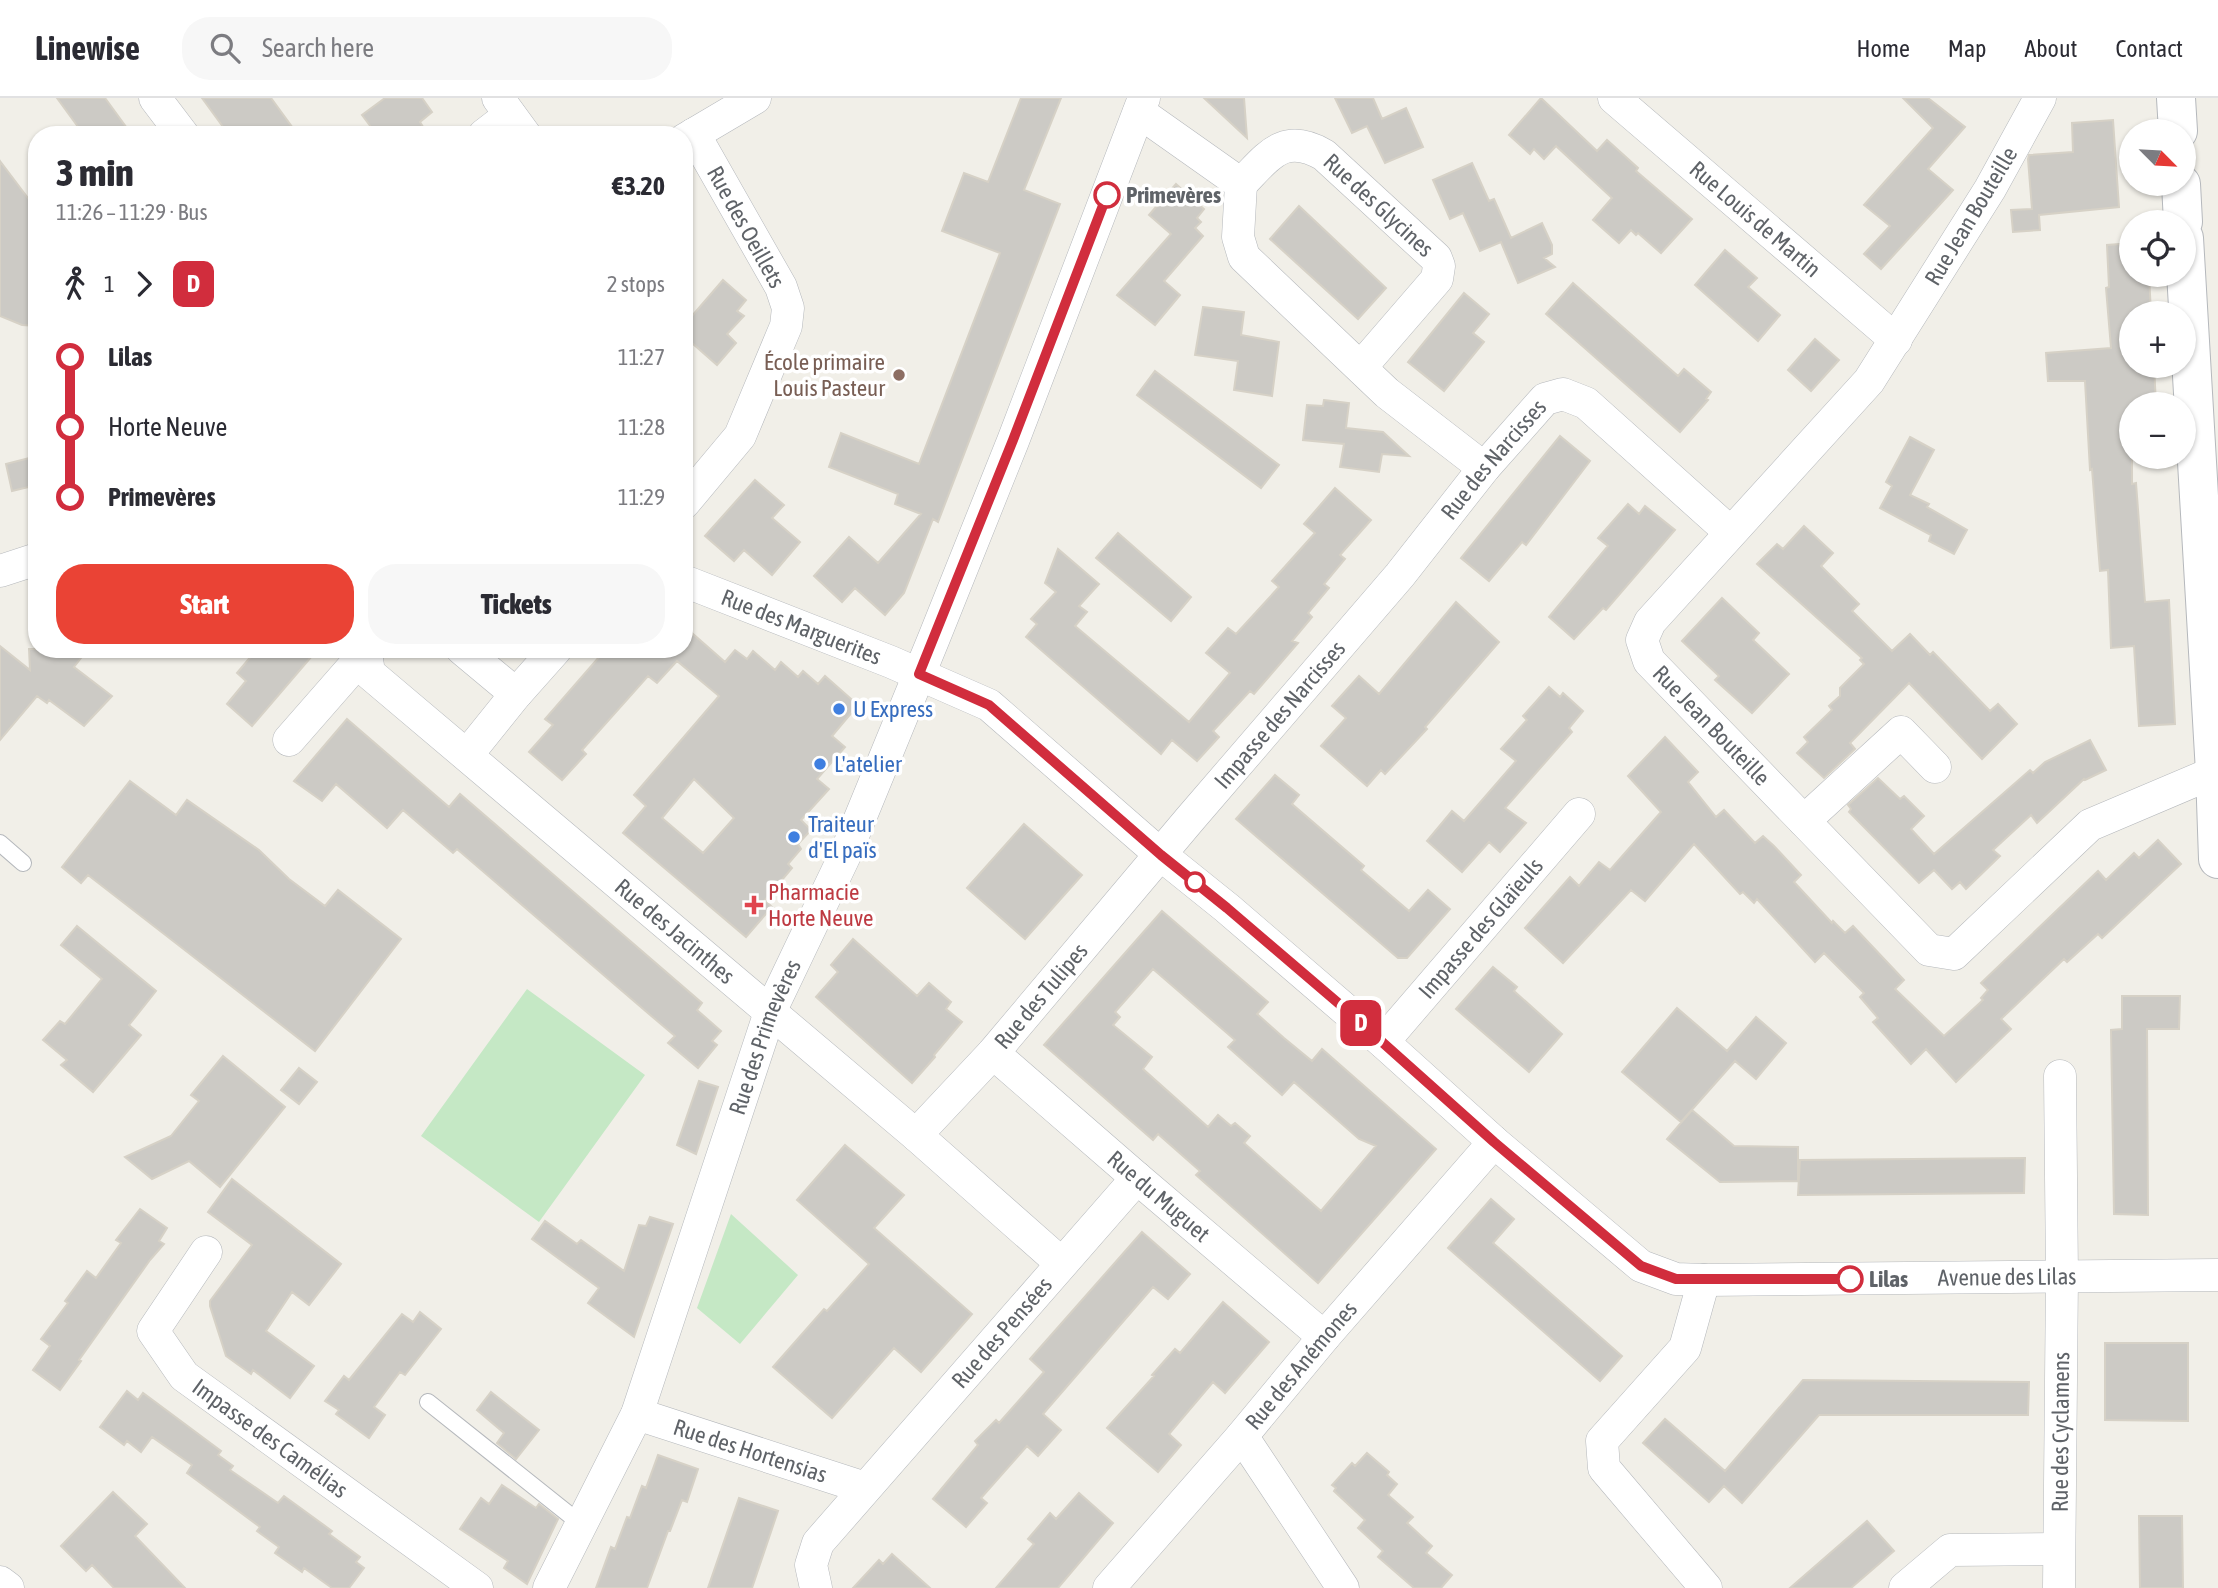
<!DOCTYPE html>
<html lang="en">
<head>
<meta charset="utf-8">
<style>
	:root { --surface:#fff; --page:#f7f7f7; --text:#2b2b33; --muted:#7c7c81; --line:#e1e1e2; --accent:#ea4335 }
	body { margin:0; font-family:"Asap Condensed",sans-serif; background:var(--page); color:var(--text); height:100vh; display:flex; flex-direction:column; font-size:26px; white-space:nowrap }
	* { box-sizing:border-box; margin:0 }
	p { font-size:23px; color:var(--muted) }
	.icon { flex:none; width:38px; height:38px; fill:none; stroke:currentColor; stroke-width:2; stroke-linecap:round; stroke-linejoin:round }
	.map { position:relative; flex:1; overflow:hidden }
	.side { position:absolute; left:28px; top:28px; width:665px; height:532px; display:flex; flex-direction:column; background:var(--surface); border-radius:28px; box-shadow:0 2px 5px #0004 }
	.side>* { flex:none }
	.badge { padding:0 14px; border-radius:10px; font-size:24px; line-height:46px }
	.needle { width:46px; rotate:114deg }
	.fabs { position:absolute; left:2119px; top:21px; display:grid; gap:14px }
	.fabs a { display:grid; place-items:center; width:77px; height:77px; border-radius:50%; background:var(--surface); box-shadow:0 2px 5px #0004; font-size:35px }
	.map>.badge { position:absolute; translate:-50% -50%; box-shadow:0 0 0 4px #fff }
	.legs { display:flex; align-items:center; gap:10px; height:77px; padding:0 28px; font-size:23px }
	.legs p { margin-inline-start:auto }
	.head { display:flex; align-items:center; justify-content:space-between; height:119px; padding:0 28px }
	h1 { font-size:38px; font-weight:800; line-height:52px }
	.action { display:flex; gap:14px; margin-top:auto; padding:14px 28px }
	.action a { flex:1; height:80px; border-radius:28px; background:var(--accent); color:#fff; font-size:28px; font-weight:800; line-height:80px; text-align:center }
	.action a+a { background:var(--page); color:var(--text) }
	ul { padding:0 28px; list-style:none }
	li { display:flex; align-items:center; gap:24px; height:70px; font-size:26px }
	li i { display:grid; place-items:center; width:10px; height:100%; margin:0 9px; background:currentColor }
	li i::after { content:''; width:18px; height:18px; margin:-9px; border:5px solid; border-radius:50%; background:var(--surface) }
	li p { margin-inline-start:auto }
	li:first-child i { background:linear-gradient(#0000 50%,currentColor 0) }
	li:last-child i { background:linear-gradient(currentColor 50%,#0000 0) }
	header { display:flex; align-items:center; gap:42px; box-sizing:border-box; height:98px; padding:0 35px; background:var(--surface); border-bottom:2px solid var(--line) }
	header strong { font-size:33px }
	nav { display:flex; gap:38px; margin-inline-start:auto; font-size:24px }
	.search { width:490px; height:63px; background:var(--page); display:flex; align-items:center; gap:18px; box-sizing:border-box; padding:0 24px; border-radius:28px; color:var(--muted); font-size:26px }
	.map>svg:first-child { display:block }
	.green { fill:#c5e8c5 }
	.building { fill:#cccac5; stroke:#d6d1c6; stroke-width:2; fill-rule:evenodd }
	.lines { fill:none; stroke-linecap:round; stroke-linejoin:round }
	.service-casing { stroke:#b5b8bc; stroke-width:18 }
	.minor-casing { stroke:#b5b8bc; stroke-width:33 }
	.tertiary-casing { stroke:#b5b8bc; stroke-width:40 }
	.service { stroke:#fff; stroke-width:16 }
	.minor { stroke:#fff; stroke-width:32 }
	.tertiary { stroke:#fff; stroke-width:38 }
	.line-1-casing { stroke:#fff; stroke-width:16 }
	.line-1 { stroke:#d12d3d; stroke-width:10 }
	.stop-1-dot { fill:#fff; stroke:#d12d3d; stroke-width:3.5 }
	.education-dot { fill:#8d6e63; stroke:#fff; stroke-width:2.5 }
	.shop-dot { fill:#3f7fe0; stroke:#fff; stroke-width:2.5 }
	.health-dot { fill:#e0444e; stroke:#fff; stroke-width:2.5 }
	.labels { text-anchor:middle; stroke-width:7; stroke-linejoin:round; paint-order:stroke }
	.stop-label { font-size:23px; font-weight:bold; fill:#5f6368; stroke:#fff; text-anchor:start }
	.street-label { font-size:23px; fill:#5f6368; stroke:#fff }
	.education-label { font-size:23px; fill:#785e54; stroke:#fff; text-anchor:end }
	.shop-label { font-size:23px; fill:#366cbe; stroke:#fff; text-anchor:start }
	.health-label { font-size:23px; fill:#be3a42; stroke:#fff; text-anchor:start }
</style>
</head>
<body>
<header>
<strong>Linewise</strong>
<div class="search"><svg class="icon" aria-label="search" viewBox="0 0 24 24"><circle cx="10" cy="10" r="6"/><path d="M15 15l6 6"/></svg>Search here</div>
<nav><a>Home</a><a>Map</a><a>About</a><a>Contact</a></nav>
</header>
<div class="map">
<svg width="2218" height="1490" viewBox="0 0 2218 1490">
	<rect width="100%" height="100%" fill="#f1efe8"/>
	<path class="green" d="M527 891 645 977 539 1124 421 1038Z
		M731 1116 798 1177 740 1246 697 1210Z"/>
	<path class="building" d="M57 0H105L132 37H84Z
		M202 0H271L298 37H229Z
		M385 0H422L432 14 420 24 428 37H377L362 17Z
		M1021 0H1061L1024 92 1060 106 938 424 933 421 904 495 885 517 855 490 842 504 814 478 849 439 878 465 921 416 895 406 898 396 829 369 841 335 919 366 1000 155 942 133 964 75 988 84Z
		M1204 0H1244L1247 40Z
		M1335 0H1373L1382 21 1406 10 1423 49 1385 65 1367 28 1352 35Z
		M1541 0 1597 53 1607 42 1638 70 1636 73 1692 121 1661 155 1638 135 1636 137 1631 132 1619 145 1593 122 1612 100 1556 48 1544 61 1534 51 1530 56 1509 37Z
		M1903 0H1928L1965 29 1928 71 1953 92 1881 171 1864 156 1890 128 1864 107 1933 30Z
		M2113 22 2119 109 2039 117 2040 132 2013 134 2011 112 2032 111 2028 61 2029 57 2073 54 2072 25Z
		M0 63 37 112V228L22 227 0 218Z
		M1472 65 1489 103 1494 101 1511 140 1542 125 1552 147V156L1544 160 1555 169 1518 185 1501 144 1480 153 1463 115 1450 121 1433 82Z
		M1176 86 1204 111 1197 120 1201 124 1195 130 1203 138 1164 183 1180 197 1155 227 1117 197 1171 136 1149 117Z
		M1299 108 1386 190 1358 221 1270 141Z
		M2132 145V177H2149L2151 215H2132V268H2154L2156 306H2132V386L2136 385 2145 504 2169 502 2175 626 2139 628 2134 548 2111 550 2108 472 2100 473 2092 371 2090 372 2085 283H2048L2046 255 2111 250 2106 190 2109 189 2107 147Z
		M1725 152 1757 180 1748 189 1780 217 1758 243 1695 187Z
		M723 182 746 202 737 213 744 218 727 236 736 245 717 267 684 238V227Z
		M1573 185 1678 278 1684 271 1711 294 1706 301 1708 302 1680 334 1546 216Z
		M1464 195 1489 216 1473 235 1484 244 1444 293 1408 264Z
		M1203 209 1244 214 1241 237 1279 244 1272 298 1234 292 1238 263 1195 257Z
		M1815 241 1839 262 1811 293 1788 272Z
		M1155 273 1279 367 1261 390 1137 297Z
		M1324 302 1349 305 1346 330 1383 334 1409 358 1382 356 1379 374 1340 369 1344 346 1303 342 1307 307 1323 308Z
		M1560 338 1590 363 1526 447 1522 444 1489 483 1461 460Z
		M1910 339 1934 352 1910 397 1929 406 1927 409 1967 432 1954 456 1929 443 1931 437 1880 410 1892 388 1886 384Z
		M37 358V387L12 393 6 366Z
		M755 382 784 407 772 420 800 444 772 477 744 452 734 463 705 438Z
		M1335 390 1371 422 1340 457 1345 461 1324 486 1329 490 1308 515 1312 519 1292 543 1298 545 1254 596 1250 593 1213 633 1219 639 1197 663 1172 642 1161 656 1026 539 1037 526 1031 521 1056 494 1045 485 1058 451 1099 486 1079 508 1087 514 1075 528 1189 624 1230 575 1206 555 1228 530 1236 536 1279 489 1272 483 1315 435 1304 426Z
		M1628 406 1639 416 1645 408 1675 432 1606 512 1603 510 1574 541 1549 519 1608 448 1598 440Z
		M1804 428 1833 455 1821 468 1859 506 1852 513 1892 553 1910 536 1930 557 1933 554 1990 613 1998 606 2017 626 1982 661 1909 585 1850 645 1855 651 1824 680 1797 655 1808 644 1804 639 1832 612 1829 608 1840 598V590L1864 566 1860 562 1862 560 1757 466 1777 446 1783 451Z
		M1118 435 1191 499 1171 523 1096 460Z
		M1722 500 1759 535 1753 542 1789 576 1752 615 1715 582 1719 578 1682 543Z
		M1456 504 1499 544 1425 629 1427 631 1385 676 1381 672 1367 688 1321 648 1346 620 1332 608 1359 578 1379 596Z
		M684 528 725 564 735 552 747 561 753 553 775 572 781 564 798 579 803 573 818 586 825 578 858 607 832 638 845 649 817 681 829 691 801 722 811 732 798 746 801 751 788 766 792 770 765 802 772 809 746 839 623 735 646 708 634 697 719 598 677 563 657 585 648 578 582 652 586 656 562 682 529 654 553 627 545 621 606 551H684ZM694 681 734 720 703 755 662 720Z
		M0 548 30 572 29 551H88L74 569 112 598 84 628 49 602 47 605 37 598 0 642Z
		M257 551H318L252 628 227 606 246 583 237 575Z
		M1549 589 1560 599 1563 595 1583 613 1569 630 1572 634 1505 710 1526 725 1500 754 1489 744 1462 774 1427 743 1452 713 1464 723 1516 663 1501 651 1527 622 1523 618Z
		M347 621 449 709 460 696 702 905 697 912 721 933 712 943 717 947 698 970 668 945 675 938 649 916 457 751 453 755 403 712 387 730 336 686 322 703 294 683Z
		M1665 639 1698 674 1688 684 1716 719 1724 712 1755 745 1763 738 1774 748 1801 777 1794 784 1832 825 1833 823 1845 835 1853 828 1904 882 1895 891 1944 938 1983 902 1981 900 1988 892 1981 885 2098 773 2106 782 2134 755 2139 760 2158 742 2181 766 2102 840 2098 836 2067 864 2064 861 2001 921 2011 931 1956 984 1926 951 1911 966 1873 924 1878 920 1860 899 1864 895 1824 855 1815 864 1757 801 1754 805 1743 794 1740 796 1694 746 1645 803 1631 792 1563 865 1525 830 1570 779 1579 788 1599 764 1610 772 1661 714 1628 678Z
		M2090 642 2106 672 2085 682 2084 681 2037 725 2031 717 1993 752 2000 758 1966 791 1960 784 1952 791 1934 772 1919 785 1849 714 1851 711 1848 707 1878 680 1900 701 1904 698 1924 718 1911 731 1934 756 2030 672 2033 675 2045 664Z
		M1275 677 1299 697 1292 706 1364 768 1361 772 1409 813 1428 792 1450 811 1407 860H1398L1236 721Z
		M130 683 176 717 187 702 259 752 289 781 325 808 338 792 401 841 315 953 88 777 81 785 62 769Z
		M1024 726 1082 777 1025 841 967 790Z
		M1162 813 1268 904 1257 916 1284 940 1312 963 1322 951 1436 1051 1318 1185 1196 1077 1200 1073 1158 1036 1153 1042 1044 947ZM1153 871 1235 942 1228 949 1282 997 1294 984 1359 1041 1376 1048 1321 1113 1244 1045 1250 1038 1235 1025 1231 1028 1218 1017 1208 1029 1143 971 1152 959 1113 927 1120 919 1115 914Z
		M77 828 156 893 129 927 141 937 93 994 61 967 67 962 43 942 60 923 65 926 102 881 61 847Z
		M853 841 917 898 929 885 951 904 946 911 962 924 934 957 935 959 912 985 816 899 838 874 831 867Z
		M1493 869 1517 889 1514 893 1562 936 1529 974 1456 911Z
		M2122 898H2180L2179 931H2147L2148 1117 2114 1116 2111 932 2122 931Z
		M1677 910 1727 953 1756 919 1786 945 1756 981 1735 963 1681 1024 1622 974Z
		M223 958 285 1009 220 1089 189 1063 152 1081 125 1059 171 1038 199 1003 191 997Z
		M299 970 317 984 299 1006 281 992Z
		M699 983 718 989 696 1056 677 1047Z
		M1692 1012 1734 1048 1798 1049V1083L1720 1084 1667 1041Z
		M845 1047 904 1097 874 1130 972 1216 921 1274 894 1250 832 1320 773 1269 824 1211 827 1213 869 1166 797 1102Z
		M2025 1060 2024 1095 1798 1097 1800 1062Z
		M232 1081 341 1166 309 1207 292 1194 266 1233 314 1268 290 1300 253 1272 251 1276 226 1258 210 1208V1203L252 1147 208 1114Z
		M1491 1101 1514 1121 1493 1145 1622 1258 1600 1283 1448 1150Z
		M140 1111 167 1130 159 1143 164 1146 150 1162 79 1262 81 1263 60 1292 33 1272 50 1248 41 1241 68 1205 65 1203 87 1173 96 1180 121 1145 116 1142Z
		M650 1119 673 1126 634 1239 588 1205 599 1190 532 1141 545 1123 577 1146 581 1142 624 1173 639 1127 646 1128Z
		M1142 1134 1190 1176 1168 1201 1153 1189 1043 1316 1061 1332 1038 1358 1027 1348 981 1400 987 1405 966 1429 933 1401 978 1347 975 1343 996 1322 999 1325 1044 1274 1030 1261Z
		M1223 1204 1269 1244 1225 1295 1213 1284 1169 1336 1181 1347 1158 1374 1107 1330 1154 1278 1152 1277 1175 1251 1180 1255Z
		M420 1214 441 1231 405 1277 400 1274 374 1309 385 1317 369 1340 336 1316 339 1312 325 1303 344 1278 349 1282 402 1216 413 1224Z
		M2105 1245H2188V1323L2105 1322Z
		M1803 1282 2029 1284 2028 1317H1819L1742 1405 1724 1388 1709 1404 1643 1345 1665 1321 1725 1373Z
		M127 1293 138 1302 143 1295 154 1303 221 1353 218 1357 233 1368 230 1372 278 1405 284 1398 332 1433 329 1436 360 1459 356 1464 364 1470 349 1490H332L304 1470 302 1474 275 1455 279 1449 257 1433 260 1429 187 1375 192 1367 152 1339 141 1354 127 1343 124 1347 100 1329Z
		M491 1294 539 1332 516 1361 497 1345 504 1335 477 1312Z
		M1367 1355 1389 1374 1387 1377 1397 1386 1388 1397 1413 1419 1407 1425 1432 1448 1426 1455 1452 1477 1441 1490H1414L1378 1459 1383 1453 1358 1430 1365 1422 1334 1393 1336 1390 1332 1387 1352 1365 1355 1368Z
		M658 1357 698 1371 687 1404 682 1402 670 1433H668L647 1490H596L611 1449 615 1451 627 1419 630 1420 642 1388 646 1390Z
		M502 1387 536 1410 539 1406 558 1421 527 1486 504 1470 508 1463 460 1431 481 1400 489 1406Z
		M113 1394 147 1426 135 1438 185 1490H114L92 1467 86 1473 61 1448Z
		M1079 1395 1113 1425 1058 1490H996L1034 1446 1028 1441 1050 1415 1056 1421Z
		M739 1400 778 1413 752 1490H708Z
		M2139 1418H2182L2183 1490H2140Z
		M1867 1423 1894 1453 1851 1490H1790Z
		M892 1456 930 1490H853L879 1462 883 1466Z"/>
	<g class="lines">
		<g class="service-casing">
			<path id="service" d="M0 745 23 765
				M428 1304 581 1426"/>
		</g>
		<g class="minor-casing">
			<g id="minor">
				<path d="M155 0 183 37"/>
				<path d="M498 0 525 37"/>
				<path id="s1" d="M1614 0 1896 242"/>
				<path id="s2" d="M2040 0 1990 91 1869 283 1650 524 1642 542 1649 563 1929 852 1954 856 2090 727 2215 674"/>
				<path d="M1139 14 1241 86 1238 139 1244 159 1387 295 1484 370"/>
				<path d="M484 37 510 17"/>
				<path d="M684 42 755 0"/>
				<path id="s3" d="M1241 86C1268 59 1283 33 1324 57L1436 160 1439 168 1437 181 1361 269"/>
				<path d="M684 405 740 338 786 228 788 210 781 189 694 36"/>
				<path d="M0 473 37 461"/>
				<path id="s4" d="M684 483 891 564 989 607 1161 757 1227 810 1383 944 1494 1044 1641 1168 1676 1181 1704 1182 2218 1177"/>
				<path id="s5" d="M368 551 366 554 369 575 916 1037 1061 1165"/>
				<path d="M462 551 516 596"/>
				<path d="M289 642 366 554"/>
				<path d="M467 657 516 596 556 551"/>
				<path d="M1804 723 1901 634 1935 669"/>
				<path id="s6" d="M1383 944 1579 716"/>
				<path id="s7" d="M993 955 1137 1080 1324 1239"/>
				<path id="s8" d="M916 1037 993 955 1190 721 1400 477 1484 370 1545 301 1563 296 1586 305 1730 434"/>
				<path id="s9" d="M206 1154 153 1233 184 1278 477 1490"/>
				<path d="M1704 1182 1685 1250 1602 1343 1604 1370 1706 1490"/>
				<path id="s10" d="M637 1316 865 1390"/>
				<path d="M1242 1338 1343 1490"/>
				<path d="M0 1484 8 1490"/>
				<path id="s11" d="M549 1490 637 1316 770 914 845 757 934 540 1013 343 1144 0"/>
				<path id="s12" d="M816 1490 811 1467 818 1445 1137 1080"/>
				<path id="s13" d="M1109 1490 1242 1338 1324 1239 1494 1044"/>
				<path d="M1905 1490 1950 1452 2058 1451"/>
				<path id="s14" d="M2059 1490 2062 1178 2060 978"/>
			</g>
		</g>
		<g class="tertiary-casing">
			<path id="tertiary" d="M2176 0 2178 33
				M2181 86 2183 124
				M2184 140 2215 674 2218 761"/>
		</g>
		<use href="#service" class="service"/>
		<use href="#minor" class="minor"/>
		<use href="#tertiary" class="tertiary"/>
	</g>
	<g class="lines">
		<g class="line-1-casing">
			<path id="line-1" d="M1107 97 1013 342 919 576 989 607 1161 757 1227 810 1344 910 1494 1044 1641 1168 1676 1181H1850"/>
		</g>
		<use href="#line-1" class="line-1"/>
	</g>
	<g class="stop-1-dot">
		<circle cx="1107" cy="97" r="12"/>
		<circle cx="1195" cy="784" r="9"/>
		<circle cx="1850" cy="1181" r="12"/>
	</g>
	<circle class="education-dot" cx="899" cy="277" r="7"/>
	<g class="shop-dot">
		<circle cx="839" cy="611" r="7"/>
		<circle cx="820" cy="666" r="7"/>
		<circle cx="794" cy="739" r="7"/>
	</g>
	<path class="health-dot" d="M750.5 796.5h7v7h7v7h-7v7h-7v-7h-7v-7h7z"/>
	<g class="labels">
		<g class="stop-label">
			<text x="1126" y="105">Primevères</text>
			<text x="1869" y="1189">Lilas</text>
		</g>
		<g class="street-label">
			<text dy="8" stroke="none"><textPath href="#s3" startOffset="173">Rue des Glycines</textPath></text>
			<text transform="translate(1971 118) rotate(-59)" y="8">Rue Jean Bouteille</text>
			<text dy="8" stroke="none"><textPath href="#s1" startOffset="186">Rue Louis de Martin</textPath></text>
			<text transform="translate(746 129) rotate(61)" y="8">Rue des Oeillets</text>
			<text dy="8" stroke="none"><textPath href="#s8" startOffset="889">Rue des Narcisses</textPath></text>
			<text dy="8" stroke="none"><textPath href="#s4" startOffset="126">Rue des Marguerites</textPath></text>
			<text dy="8" stroke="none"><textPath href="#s8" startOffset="556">Impasse des Narcisses</textPath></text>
			<text dy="8" stroke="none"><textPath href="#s2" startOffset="788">Rue Jean Bouteille</textPath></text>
			<text dy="8" stroke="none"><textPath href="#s6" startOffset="150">Impasse des Glaïeuls</textPath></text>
			<text dy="8" stroke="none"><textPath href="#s5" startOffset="425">Rue des Jacinthes</textPath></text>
			<text dy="8" stroke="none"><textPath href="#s8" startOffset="187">Rue des Tulipes</textPath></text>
			<text dy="8" stroke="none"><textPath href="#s11" startOffset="593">Rue des Primevères</textPath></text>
			<text dy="8" stroke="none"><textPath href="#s7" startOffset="219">Rue du Muguet</textPath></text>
			<text dy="8" stroke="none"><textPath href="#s4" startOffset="1558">Avenue des Lilas</textPath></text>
			<text dy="8" stroke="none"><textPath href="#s12" startOffset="326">Rue des Pensées</textPath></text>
			<text dy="8" stroke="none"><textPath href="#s13" startOffset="294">Rue des Anémones</textPath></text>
			<text dy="8" stroke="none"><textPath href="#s14" startOffset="156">Rue des Cyclamens</textPath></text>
			<text dy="8" stroke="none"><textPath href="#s9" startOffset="256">Impasse des Camélias</textPath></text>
			<text dy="8" stroke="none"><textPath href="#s10" startOffset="119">Rue des Hortensias</textPath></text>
		</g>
		<g class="education-label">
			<text x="885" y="272">École primaire<tspan x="885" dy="26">Louis Pasteur</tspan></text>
		</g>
		<g class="shop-label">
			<text x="853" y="619">U Express</text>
			<text x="834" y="674">L'atelier</text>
			<text x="808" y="734">Traiteur<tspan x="808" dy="26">d'El païs</tspan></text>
		</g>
		<g class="health-label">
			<text x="768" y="802">Pharmacie<tspan x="768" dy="26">Horte Neuve</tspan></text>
		</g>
	</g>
</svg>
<div class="fabs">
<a><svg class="needle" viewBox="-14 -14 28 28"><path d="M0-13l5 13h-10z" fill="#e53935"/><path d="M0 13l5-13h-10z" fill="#7c7c81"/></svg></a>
<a><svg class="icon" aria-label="locate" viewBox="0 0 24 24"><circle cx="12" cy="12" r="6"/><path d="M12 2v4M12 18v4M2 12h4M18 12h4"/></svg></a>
<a>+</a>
<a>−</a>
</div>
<b class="badge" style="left:1361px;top:925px;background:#d12d3d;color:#fff">D</b>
<section class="side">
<div class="head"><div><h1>3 min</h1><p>11:26 – 11:29 · Bus</p></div><b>€3.20</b></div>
<div class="legs"><svg class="icon" aria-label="walk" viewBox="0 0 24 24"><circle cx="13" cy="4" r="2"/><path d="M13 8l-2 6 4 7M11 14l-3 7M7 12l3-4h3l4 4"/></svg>1<svg class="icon" aria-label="forward" viewBox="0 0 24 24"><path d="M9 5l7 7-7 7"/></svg><b class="badge" style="background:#d12d3d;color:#fff">D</b><p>2 stops</p></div>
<ul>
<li><i style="color:#d12d3d"></i><b>Lilas</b><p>11:27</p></li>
<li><i style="color:#d12d3d"></i><span>Horte Neuve</span><p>11:28</p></li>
<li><i style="color:#d12d3d"></i><b>Primevères</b><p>11:29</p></li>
</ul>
<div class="action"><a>Start</a><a>Tickets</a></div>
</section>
</div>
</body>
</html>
